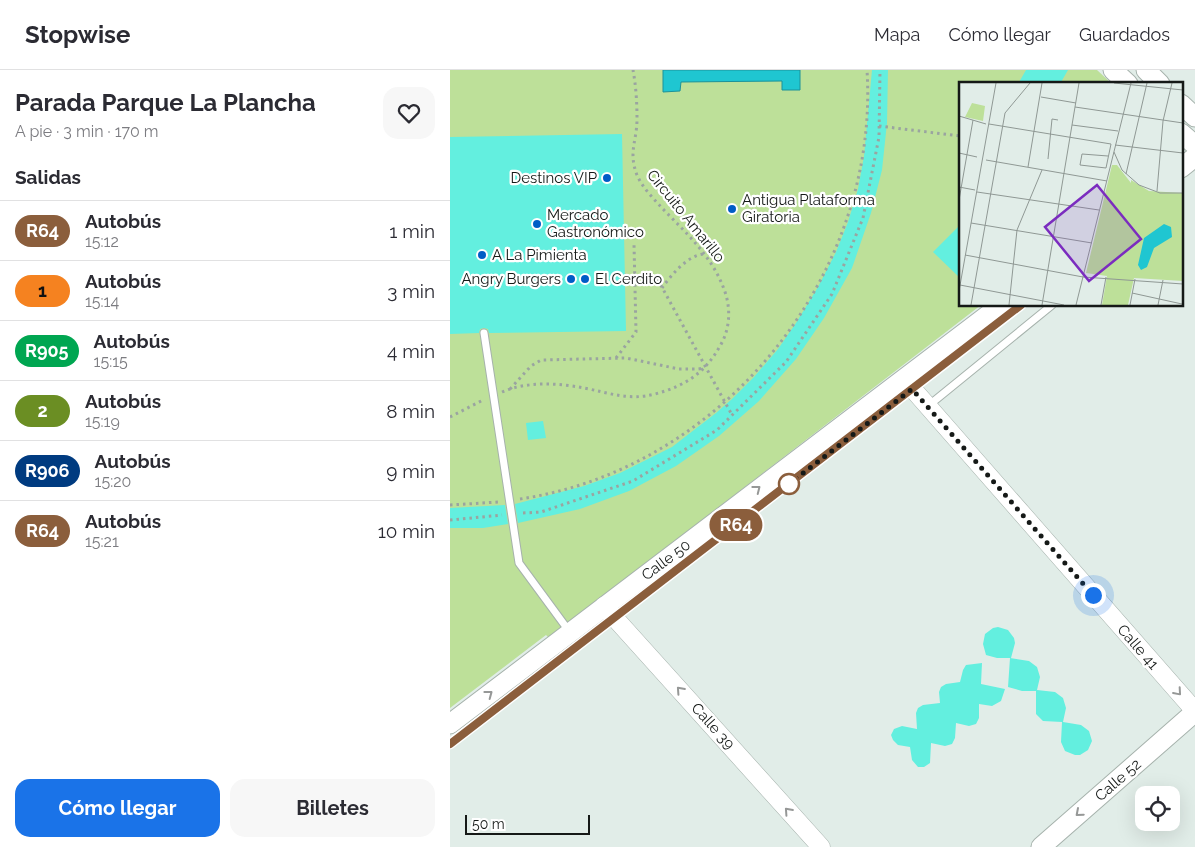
<!DOCTYPE html>
<html lang="es">
<head>
<meta charset="utf-8">
<style>
	:root { --surface:#fff; --page:#f7f7f7; --text:#2b2b33; --muted:#7c7c81; --line:#e1e1e2; --accent:#1a73e8 }
	body { margin:0; font-family:Raleway,sans-serif; background:var(--page); color:var(--text); height:100vh; display:flex; flex-direction:column; font-size:19px; white-space:nowrap }
	* { box-sizing:border-box; margin:0 }
	p { font-size:16px; color:var(--muted) }
	.icon { flex:none; width:28px; height:28px; fill:none; stroke:currentColor; stroke-width:2; stroke-linecap:round; stroke-linejoin:round }
	.map { position:relative; flex:1; overflow:hidden }
	.side { display:flex; flex-direction:column; background:var(--surface); width:450px }
	.side>* { flex:none }
	.badge { padding:0 10px; border-radius:16px; font-size:18px; line-height:32px }
	.fabs { position:absolute; left:685px; top:716px; display:grid; gap:10px }
	.fabs a { display:grid; place-items:center; width:45px; height:45px; border-radius:10px; background:var(--surface); box-shadow:0 5px 20px #0002; font-size:25px }
	.scale { position:absolute; left:15px; bottom:12px; width:125px; box-sizing:border-box; padding-left:5px; border:2px solid #151917; border-top:0; font-size:14px; line-height:18px; white-space:nowrap; color:#151917; -webkit-text-stroke:4px #fff; paint-order:stroke }
	.you { position:absolute; width:25px; height:25px; margin:-12px; border:4px solid #fff; border-radius:50%; background:#1a73e8; box-shadow:0 0 0 8px #1a73e833 }
	.map>.badge { position:absolute; translate:-50% -50%; box-shadow:0 0 0 2px #fff }
	h2 { padding:0 15px; font-size:19px; line-height:45px }
	.round { display:grid; place-items:center; flex:none; width:52px; height:52px; border-radius:15px; background:var(--page) }
	.headline { display:flex; align-items:center; justify-content:space-between; height:85px; padding:0 15px }
	h1 { font-size:24px; font-weight:700; line-height:38px }
	.cta { display:flex; gap:10px; margin-top:auto; padding:10px 15px }
	.cta a { flex:1; height:58px; border-radius:15px; background:var(--accent); color:#fff; font-size:20px; font-weight:700; line-height:58px; text-align:center }
	.cta a+a { background:var(--page); color:var(--text) }
	ul { padding:0; list-style:none }
	li { display:flex; align-items:center; gap:15px; height:60px; padding:0 15px; border-top:1px solid var(--line) }
	li div { flex:1 }
	li b { display:block; font-size:19px }
	li em { font-style:normal }
	li .badge { min-width:55px; font-weight:700; text-align:center }
	header { display:flex; align-items:center; gap:30px; box-sizing:border-box; height:70px; padding:0 25px; background:var(--surface); border-bottom:1px solid var(--line) }
	header strong { font-size:24px }
	nav { display:flex; gap:28px; margin-inline-start:auto; font-size:18px }
	main { display:flex; flex:1; min-height:0 }
	.map>svg:first-child { display:block }
	.green { fill:#bde099 }
	.water { fill:#1fc6d1; stroke:#1c9299 }
	.building { fill:#63efdf }
	.lines { fill:none; stroke-linecap:round; stroke-linejoin:round }
	.service-casing { stroke:#a6b2ac; stroke-width:9 }
	.tertiary-casing { stroke:#a6b2ac; stroke-width:19 }
	.secondary-casing { stroke:#a6b2ac; stroke-width:21 }
	.path { stroke:#9aa4a0; stroke-width:3; stroke-dasharray:2.5 4; stroke-linecap:butt }
	.service { stroke:#fff; stroke-width:7 }
	.tertiary { stroke:#fff; stroke-width:18 }
	.secondary { stroke:#fff; stroke-width:19 }
	.oneway { stroke:#969897 }
	.line-casing { stroke:#fff; stroke-width:11 }
	.line { stroke:#8b5e3c; stroke-width:8 }
	.walk { stroke:#151917; stroke-width:5; stroke-dasharray:0 9 }
	.poi-dot { fill:#005dc6; stroke:#fff; stroke-width:2 }
	.stop-dot { fill:#fff; stroke:#8b5e3c; stroke-width:2.5 }
	.labels { text-anchor:middle; stroke-width:4.5; stroke-linejoin:round; paint-order:stroke }
	.poi-label { font-size:15px; fill:#151917; stroke:#fff; text-anchor:start }
	.street-label { font-size:15px; fill:#151917; stroke:#fff }
	.inset-road { fill:none; stroke:#8f9894; stroke-width:1 }
	.view { fill:#7b2cbf; fill-opacity:0.15; stroke:#7b2cbf; stroke-width:2.5 }
	.inset-edge { fill:none; stroke:#151917; stroke-width:2.5 }
</style>
</head>
<body>
<header>
<strong>Stopwise</strong>
<nav><a>Mapa</a><a>Cómo llegar</a><a>Guardados</a></nav>
</header>
<main>
<section class="side">
<div class="headline"><div><h1>Parada Parque La Plancha</h1><p>A pie · 3 min · 170 m</p></div><a class="round"><svg class="icon" aria-label="heart" viewBox="0 0 24 24"><path d="M12 20l-8-8c-3-5 5-10 8-4 3-6 11-1 8 4z"/></svg></a></div>
<h2>Salidas</h2>
<ul>
<li><span class="badge" style="background:#8b5e3c;color:#fff">R64</span><div><b>Autobús</b><p>15:12</p></div><em>1 min</em></li>
<li><span class="badge" style="background:#f58220;color:#111">1</span><div><b>Autobús</b><p>15:14</p></div><em>3 min</em></li>
<li><span class="badge" style="background:#00a651;color:#fff">R905</span><div><b>Autobús</b><p>15:15</p></div><em>4 min</em></li>
<li><span class="badge" style="background:#6b8e23;color:#fff">2</span><div><b>Autobús</b><p>15:19</p></div><em>8 min</em></li>
<li><span class="badge" style="background:#003b80;color:#fff">R906</span><div><b>Autobús</b><p>15:20</p></div><em>9 min</em></li>
<li><span class="badge" style="background:#8b5e3c;color:#fff">R64</span><div><b>Autobús</b><p>15:21</p></div><em>10 min</em></li>
</ul>
<div class="cta"><a>Cómo llegar</a><a>Billetes</a></div>
</section>
<div class="map">
<svg width="745" height="777" viewBox="0 0 745 777">
	<rect width="100%" height="100%" fill="#e1ede8"/>
	<path class="green" d="M0 0H647L662 14H510V235H531L99 568 96 565 0 638Z"/>
	<path class="water" d="M213 0H350V20H332V11L231 12 230 21 213 22Z"/>
	<path class="building" d="M422 0H438L437 53 432 100 421 143 402 198 374 248 346 289 309 331 269 366 226 396 179 421 130 439 68 453 65 434 134 416 170 403 222 377 266 343 282 329 304 307 328 279 346 253 368 217 386 182 398 152 408 119 414 86Z
		M576 0H618L610 14H568Z
		M172 64 176 261 39 263 38 259 34 258 30 259 29 263 0 264V67Z
		M510 155V208L483 182Z
		M93 351 96 368 78 370 76 353Z
		M55 435 58 454 33 458H0V438Z
		M548 557 558 560 564 568 565 573 561 588H547L536 585 533 574 535 564 543 558Z
		M560 588 579 591 587 597 590 607 587 620 605 622 613 628 616 638 613 652 631 655 639 661 642 671 638 680 630 685H625L615 681 611 672 612 652 593 651 586 644V621H572L558 617Z
		M532 593 531 614 555 619 551 631 542 636 529 634V648L526 654 519 656 506 653 505 668 502 674 495 676 481 673 480 693 474 697H468L462 690 460 677 448 675 443 670 441 665 444 659 452 656 467 659 466 643 468 638 473 635 490 633 489 622 491 617 496 614 510 612 513 600 516 595Z"/>
	<g class="lines">
		<g class="service-casing">
			<path id="service" d="M34 263 69 493 119 561
				M478 336 602 235
				M0 674 571 235"/>
		</g>
		<g class="tertiary-casing">
			<path id="tertiary" d="M454 309 745 641
				M154 536 371 777"/>
		</g>
		<g class="secondary-casing">
			<path id="secondary" d="M663 0 678 14
				M696 0 710 14
				M731 34 745 47
				M731 63 745 75
				M731 98 745 87
				M0 654 551 235
				M591 777 745 642"/>
		</g>
		<path class="path" d="M429 56 510 66
			M175 205 208 210 282 345
			M212 218C221 205 238 185 254 184
			M166 288 186 262 184 174
			M60 319 81 296 91 290 176 288 229 299H248L255 298
			M52 322C77 311 109 313 134 318 160 323 179 331 205 324 235 316 255 303 270 276 279 261 281 243 276 225 265 189 238 165 212 138 203 128 192 117 187 105 178 82 187 71 187 49 187 33 186 16 183 0
			M0 347 33 330
			M70 429C273 399 430 204 417 0
			M0 435 49 432
			M73 443 91 442 183 411 267 360 336 292 382 224 413 148 429 67 430 0
			M0 450 52 445"/>
		<use href="#service" class="service"/>
		<use href="#tertiary" class="tertiary"/>
		<use href="#secondary" class="secondary"/>
	</g>
	<defs><path id="oneway-chevron" d="M-2-3.5L2.5 0L-2 3.5" fill="none" stroke-width="1.6" stroke-linecap="round" stroke-linejoin="round" transform="scale(1.25)"/></defs>
	<g class="oneway">
		<use href="#oneway-chevron" transform="translate(307 419) rotate(-38)"/>
		<use href="#oneway-chevron" transform="translate(230 620) rotate(-132)"/>
		<use href="#oneway-chevron" transform="translate(728 622) rotate(49)"/>
		<use href="#oneway-chevron" transform="translate(39 624) rotate(-37)"/>
		<use href="#oneway-chevron" transform="translate(338 741) rotate(-132)"/>
		<use href="#oneway-chevron" transform="translate(629 743) rotate(139)"/>
	</g>
	<g class="lines">
		<g class="line-casing">
			<path id="line" d="M0 674 571 235"/>
		</g>
		<use href="#line" class="line"/>
		<path class="walk" d="M339 414 462 319 643 525"/>
	</g>
	<g class="poi-dot">
		<circle cx="157" cy="108" r="5"/>
		<circle cx="282" cy="139" r="5"/>
		<circle cx="87" cy="154" r="5"/>
		<circle cx="32" cy="185" r="5"/>
		<circle cx="121" cy="209" r="5"/>
		<circle cx="135" cy="209" r="5"/>
	</g>
	<circle class="stop-dot" cx="339" cy="414" r="10"/>
	<g class="labels">
		<g class="poi-label">
			<text x="147" y="113" text-anchor="end">Destinos VIP</text>
			<text x="292" y="135">Antigua Plataforma<tspan x="292" dy="17">Giratoria</tspan></text>
			<text x="97" y="150">Mercado<tspan x="97" dy="17">Gastronómico</tspan></text>
			<text x="42" y="190">A La Pimienta</text>
			<text x="111" y="214" text-anchor="end">Angry Burgers</text>
			<text x="145" y="214">El Cerdito</text>
		</g>
		<g class="street-label">
			<text transform="translate(236 146) rotate(51)" y="5">Circuito Amarillo</text>
			<text transform="translate(216 490) rotate(-37)" y="5">Calle 50</text>
			<text transform="translate(688 577) rotate(49)" y="5">Calle 41</text>
			<text transform="translate(263 656) rotate(48)" y="5">Calle 39</text>
			<text transform="translate(668 710) rotate(-41)" y="5">Calle 52</text>
		</g>
	</g>
	<g transform="translate(509 12)">
		<rect width="224" height="224" fill="#e1ede8"/>
		<path d="M13 21 26 24 24 39 6 35ZM153 83H158L172 101V98L190 109 224 111V199L175 196 169 223H143L148 194 127 191Z" fill="#bde099"/>
		<path d="M205 142 212 145 213 155 195 166 188 185 182 188 179 183 185 156Z" fill="#1fc6d1"/>
		<path class="inset-road" d="M155 1 224 8M82 15 117 21M116 25 224 41M0 34 27 42M30 42 152 62 147 86M113 43 159 49M156 63 224 71M155 70 163 88 180 103 201 111H224M0 71 18 75M89 77 93 37 99 38M27 78 148 99M69 85 83 1M147 86 121 83 123 72 149 74M167 92 188 1M0 105 16 108M198 109 204 39 213 1M18 110 140 128M0 118 14 38M12 141 133 161M6 173 124 195M124 195 224 202M1 203 105 223M0 209 37 1M173 211 223 222M12 223 46 31 71 1M50 223 58 148 83 88M83 223 120 1M117 223 172 1M142 223 147 195M171 223 176 197M199 223 204 198"/>
		<path class="view" d="M138 103 182 157 130 199 86 145Z"/>
		<rect width="224" height="224" class="inset-edge"/>
	</g>
</svg>
<div class="fabs">
<a><svg class="icon" aria-label="locate" viewBox="0 0 24 24"><circle cx="12" cy="12" r="6"/><path d="M12 2v4M12 18v4M2 12h4M18 12h4"/></svg></a>
</div>
<div class="scale">50 m</div>
<div class="you" style="left:643px;top:525px"></div>
<b class="badge" style="left:286px;top:455px;background:#8b5e3c;color:#fff">R64</b>
</div>
</main>
</body>
</html>
